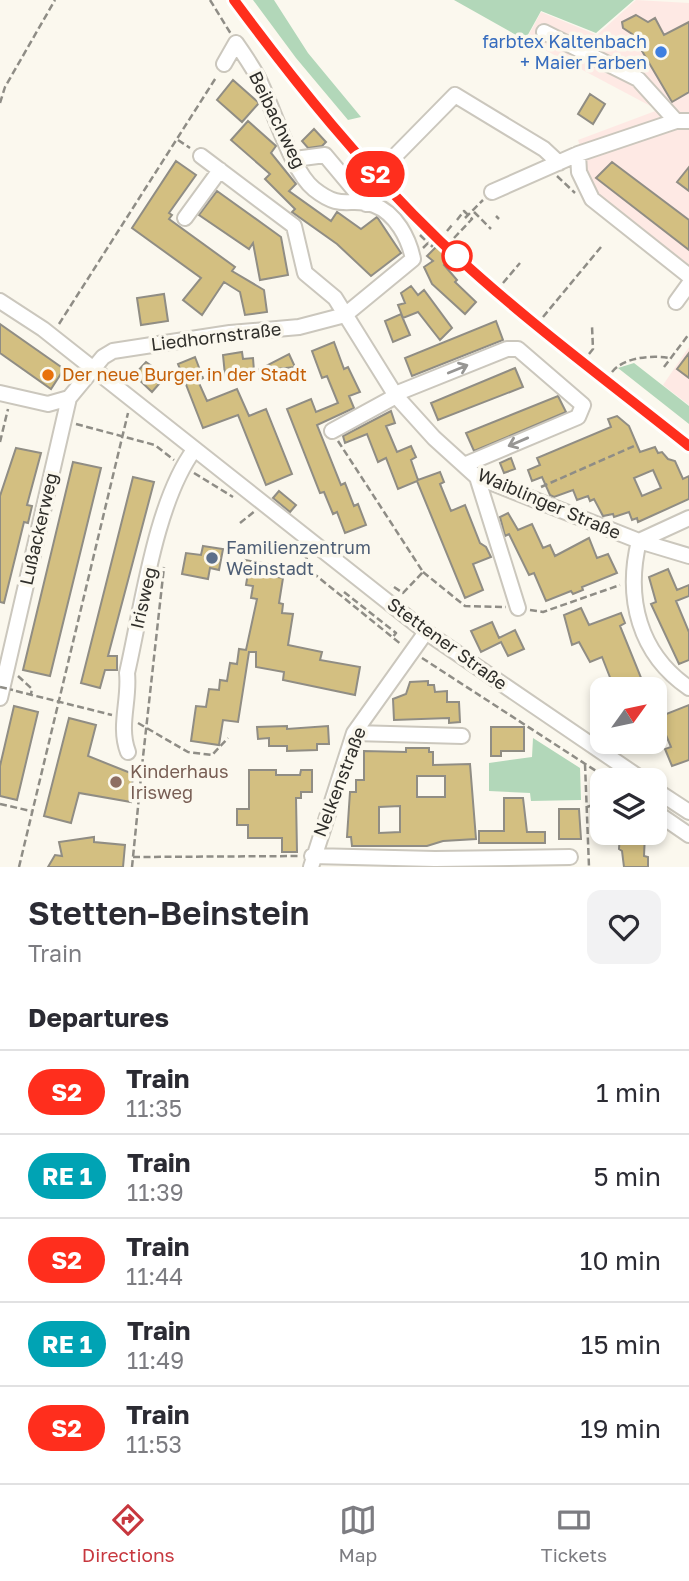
<!DOCTYPE html>
<html lang="en">
<head>
<meta charset="utf-8">
<style>
	:root { --surface:#fff; --page:#f2f2f3; --text:#2b2b33; --muted:#7c7c81; --line:#e1e1e2; --accent:#c7373e }
	body { margin:0; font-family:"Golos Text",sans-serif; background:var(--page); color:var(--text); height:100vh; display:flex; flex-direction:column; font-size:26px; white-space:nowrap }
	* { box-sizing:border-box; margin:0 }
	p { font-size:23px; color:var(--muted) }
	.icon { flex:none; width:38px; height:38px; fill:none; stroke:currentColor; stroke-width:2; stroke-linecap:round; stroke-linejoin:round }
	.map { position:relative; height:867px; overflow:hidden }
	.details { display:flex; flex-direction:column; background:var(--surface); flex:1 }
	.details>* { flex:none }
	.badge { padding:0 14px; border-radius:23px; font-size:24px; line-height:46px }
	.needle { width:46px; rotate:57deg }
	.controls { position:absolute; left:590px; top:677px; display:grid; gap:14px }
	.controls a { display:grid; place-items:center; width:77px; height:77px; border-radius:14px; background:var(--surface); box-shadow:0 4px 10px #0003; font-size:35px }
	.map>.badge { position:absolute; translate:-50% -50%; box-shadow:0 0 0 4px #fff }
	h2 { padding:0 28px; font-size:26px; line-height:63px }
	.round { display:grid; place-items:center; flex:none; width:74px; height:74px; border-radius:14px; background:var(--page) }
	.headline { display:flex; align-items:center; justify-content:space-between; height:119px; padding:0 28px }
	h1 { font-size:33px; font-weight:600; line-height:52px }
	ul { padding:0; list-style:none }
	li { display:flex; align-items:center; gap:21px; height:84px; padding:0 28px; border-top:2px solid var(--line) }
	li div { flex:1 }
	li b { display:block; font-size:26px }
	li em { font-style:normal }
	li .badge { min-width:77px; font-weight:700; text-align:center }
	.dock { display:flex; justify-content:space-around; align-items:center; height:98px; border-top:2px solid var(--line); background:var(--surface); font-size:19px; color:var(--muted) }
	.dock a { display:grid; justify-items:center; gap:4px }
	.dock .current { color:var(--accent) }
	.map>svg:first-child { display:block }
	.commercial { fill:#fee9e4 }
	.green { fill:#b2d7b9 }
	.building { fill:#d3bf81; stroke:#908d84; stroke-width:2; fill-rule:evenodd }
	.lines { fill:none; stroke-linecap:round; stroke-linejoin:round }
	.minor-casing { stroke:#cbc7bd; stroke-width:18 }
	.path { stroke:#8f8d86; stroke-width:2.5; stroke-dasharray:7 3.5; stroke-linecap:butt }
	.minor { stroke:#fff; stroke-width:14 }
	.rail { stroke:#7e7c76; stroke-width:3.5 }
	.path-bridge { stroke:#8f8d86; stroke-width:2.5; stroke-dasharray:7 3.5; stroke-linecap:butt }
	.oneway { stroke:#979694 }
	.line-casing { stroke:#fff; stroke-width:16 }
	.line { stroke:#ff2e1d; stroke-width:10 }
	.shop-dot { fill:#3f7fe0; stroke:#fbf8ee; stroke-width:2.5 }
	.stop-dot { fill:#fff; stroke:#ff2e1d; stroke-width:3.5 }
	.food-dot { fill:#e8710a; stroke:#fbf8ee; stroke-width:2.5 }
	.service-dot { fill:#5c6f8a; stroke:#fbf8ee; stroke-width:2.5 }
	.education-dot { fill:#8d6e63; stroke:#fbf8ee; stroke-width:2.5 }
	.labels { text-anchor:middle; stroke-width:7; stroke-linejoin:round; paint-order:stroke }
	.shop-label { font-size:18px; fill:#366cbe; stroke:#fbf8ee; text-anchor:end }
	.street-label { font-size:18px; fill:#2f2e2a; stroke:#fbf8ee }
	.food-label { font-size:18px; fill:#c56008; stroke:#fbf8ee; text-anchor:start }
	.service-label { font-size:18px; fill:#4e5e75; stroke:#fbf8ee; text-anchor:start }
	.education-label { font-size:18px; fill:#785e54; stroke:#fbf8ee; text-anchor:start }
</style>
</head>
<body>
<div class="map">
<svg width="689" height="867" viewBox="0 0 689 867">
	<rect width="100%" height="100%" fill="#fbf8ee"/>
	<path class="commercial" d="M636 0 689 3V270L585 186 583 155 578 140 658 110 526 40 541 12 597 35Z
		M689 347V405L663 385Z"/>
	<path class="green" d="M253 0H274L308 53 361 117 348 120 296 58Z
		M454 0H634L596 33 541 11 525 40Z
		M634 363 689 406V424L618 368Z
		M533 738 580 768 581 800 531 801 530 793 489 791V763L532 757Z"/>
	<path class="building" d="M636 15 648 22 655 18 664 35 689 22V92L672 102 632 34 623 28 622 22Z
		M233 80 259 103 242 122 217 100Z
		M590 94 605 104 593 124 578 114Z
		M248 121 276 146 271 153 296 184 289 191 331 221 337 212 361 229 377 217 401 253 371 276 337 244 292 212 295 209 265 179 270 174 231 140Z
		M314 129 326 142 322 146 308 148 302 141Z
		M176 161 196 175 169 213 172 215 169 219 235 267 232 271 264 290 267 312 245 315 240 292 224 282 202 315 183 300 201 278 132 228Z
		M612 162 689 220V250L596 178Z
		M689 167V191L677 182Z
		M217 191 281 237 288 275 260 280 253 243 249 249 199 215Z
		M438 245 451 258 444 265 457 280 455 282 476 302 465 314 432 284 424 267 433 261 427 256Z
		M411 286 418 295 424 290 452 328 440 340 418 312 403 318 398 305 405 303 401 293Z
		M164 294 168 321 141 325 137 298Z
		M401 314 410 335 393 342 385 321Z
		M496 321 503 340 412 376 405 358Z
		M0 324 64 369 51 389 0 353Z
		M334 342 344 369 348 367 360 392 349 396 354 408 317 425 341 485 345 483 354 506 358 504 366 525 345 533 337 512 333 514 324 492 320 493 287 409 311 399 316 412 338 403 327 376 322 378 312 351Z
		M242 352 243 359 253 358 254 371 225 375 223 355Z
		M689 353V378L677 369Z
		M289 354 295 367 258 371V370Z
		M195 357 203 378 198 381 207 401 237 389 249 416 266 409 292 474 266 485 238 415 203 428 178 364Z
		M146 362 166 376 152 392 134 375Z
		M515 368 523 387 438 420 431 403Z
		M558 396 566 412 474 451 466 433Z
		M391 411 395 423 386 426 397 452 411 446 416 457 411 460 418 480 440 472 444 482 440 484 451 511 465 505 480 543 486 547 491 557 473 564 483 590 465 598 417 481 398 489 386 458 378 462 367 434 345 443 343 436Z
		M617 416 629 426 640 452 655 447 658 453 662 452 668 459 675 461 683 479 689 476V499L638 522 637 518 632 520 629 512 614 517 613 514 603 516 594 499 590 501 588 496 577 500 573 490 554 497 550 495 542 477 532 481 528 470 540 465 537 458 611 427 608 419ZM653 470 661 488 642 496 634 478Z
		M16 448 41 453 27 505 32 506 28 523 24 522 4 603 0 602V496Z
		M511 458 515 469 504 473 500 463Z
		M73 462 101 468 50 676 23 670Z
		M133 477 154 482 108 656H117V670H105L100 688 81 683Z
		M279 491 296 505 290 512 273 498Z
		M508 513 518 530 532 524 543 548 550 545 555 556 589 538 597 558 608 554 617 573 582 587 583 590 573 594 571 591 546 601 534 573 529 575 509 534 505 536 500 517Z
		M203 546 223 549 219 570 210 568 208 579 182 574 186 553 201 555Z
		M245 560 274 565 272 576 283 578 279 603 283 604 282 613 293 614 288 645 322 652 320 660 360 667 355 695 283 680 284 672 256 667V652H249L238 722 223 720 219 745 191 741 196 706 206 707 209 689 219 690 220 680 227 681 230 663 237 664 239 649 246 650 257 599 251 598 253 586 246 585 248 573H243Z
		M668 569 677 590 689 585V596L676 601 689 632V660L679 664 651 604 656 602 649 577Z
		M581 608 589 625 621 613 625 623 620 626 646 690H615L602 657 590 662 579 642 572 645 564 615Z
		M492 622 499 638 515 630 524 649 508 656 501 642 481 652 471 631Z
		M428 681V685H434L435 692 447 691V702H459L460 722 449 723V718L394 720 393 699 406 694 410 682Z
		M654 693 664 715 689 705V760L672 766 665 749 671 747 663 728 654 731Z
		M14 706 38 712 17 800 0 796V766Z
		M69 718 96 725 88 756 133 774 131 802 79 793 71 823 44 816Z
		M287 726V729L328 726 329 744H317V750L287 751V746H269V738L258 739 257 727Z
		M491 727H524V751H501V756H491Z
		M406 748H429V752H433V765L470 764 476 839 443 841 427 846H352L351 837H347L350 792H356V780H364V751L406 752ZM417 776H445V797H417ZM400 806V832L379 833V807Z
		M249 770H276V775H300L301 770H312V792H301V798H296L297 852H282V838H248V825H237V809H249Z
		M504 798H523L527 832H545V843H479V831H504Z
		M559 809H579L581 839H559Z
		M620 833 645 834 644 856 648 857V867H624L622 851 619 849Z
		M94 837V842L125 845 123 867H48L55 855 62 856 59 842Z"/>
	<g class="lines">
		<g class="minor-casing">
			<path id="minor" d="M544 32 638 79 676 121
				M397 154 455 95 544 149 559 163
				M578 154 579 172 592 199 689 276
				M201 156 294 226 305 273 335 298 396 396 434 438 477 477 639 541 689 556
				M295 159 325 155 366 204
				M492 192 578 154 676 121H689
				M185 218 220 170
				M0 301 43 329 426 632 643 780
				M676 302 689 284
				M0 393 48 404 69 398
				M395 394 507 349H518L583 405 578 417 464 465
				M332 431 396 396
				M477 477 518 608
				M689 518 639 541C625 598 639 654 689 688
				M0 698 69 398 103 357 113 351 230 333 299 327 345 315 413 259C409 239 396 213 374 205 349 196 343 212 314 189 290 170 272 102 256 74 250 63 243 53 236 43L224 64
				M354 733 462 736
				M128 752C118 726 130 700 127 673 142 608 155 503 194 450
				M654 789 689 812
				M654 811 689 835
				M312 856 435 859 570 857
				M311 867 354 733 426 632"/>
		</g>
		<path class="path" d="M210 0 231 34
			M0 103 5 87 55 0
			M178 140 190 148
			M557 176 575 193
			M474 212 491 229
			M496 216 499 219
			M465 218 483 200
			M447 231 453 224
			M420 235 428 243
			M454 238 472 219 464 211 457 220
			M431 247 436 241
			M423 248 433 238
			M503 283 520 263
			M543 317 601 247
			M59 324 217 76
			M589 354 593 349 592 326
			M664 367 689 334
			M612 372C624 357 652 355 670 358
			M76 424 155 445 174 460
			M338 441 423 572 403 593 391 585
			M0 442 8 409
			M194 473 233 497
			M541 487 634 446
			M240 523 255 511
			M304 553 313 573 402 645
			M423 572 465 606 506 607
			M344 592 396 633 392 638
			M530 610 543 612 620 585
			M422 658 610 780
			M18 676 32 689 31 694
			M16 691 112 715
			M138 723 188 752 212 755 228 738
			M585 764 589 867
			M142 766 164 567
			M0 804 31 811
			M587 807 602 802
			M133 857 301 856
			M19 867 128 413
			M132 867 142 767"/>
		<use href="#minor" class="minor"/>
		<path class="rail" d="M234 0C297 85 363 167 440 241 518 315 604 380 689 446"/>
		<path class="path-bridge" d="M0 687 13 690"/>
	</g>
	<defs><path id="oneway-shaft" d="M-6 0H5M1.5-3L5.5 0L1.5 3" fill="none" stroke-width="1.6" stroke-linecap="round" stroke-linejoin="round" transform="scale(1.75)"/></defs>
	<g class="oneway">
		<use href="#oneway-shaft" transform="translate(458 369) rotate(-22)"/>
		<use href="#oneway-shaft" transform="translate(518 442) rotate(157)"/>
	</g>
	<g class="lines">
		<g class="line-casing">
			<path id="line" d="M234 0C297 85 363 167 440 241 518 315 605 379 689 446"/>
		</g>
		<use href="#line" class="line"/>
	</g>
	<circle class="shop-dot" cx="661" cy="52" r="7"/>
	<circle class="stop-dot" cx="457" cy="256" r="14"/>
	<circle class="food-dot" cx="48" cy="375" r="7"/>
	<circle class="service-dot" cx="212" cy="558" r="7"/>
	<circle class="education-dot" cx="116" cy="782" r="7"/>
	<g class="labels">
		<g class="shop-label">
			<text x="647" y="48">farbtex Kaltenbach<tspan x="647" dy="21">+ Maier Farben</tspan></text>
		</g>
		<g class="street-label">
			<text transform="translate(277 120) rotate(64)" y="6">Beibachweg</text>
			<text transform="translate(216 337) rotate(-7)" y="6">Liedhornstraße</text>
			<text transform="translate(549 504) rotate(23)" y="6">Waiblinger Straße</text>
			<text transform="translate(39 529) rotate(-77)" y="6">Lußackerweg</text>
			<text transform="translate(144 598) rotate(-77)" y="6">Irisweg</text>
			<text transform="translate(447 644) rotate(36)" y="6">Stettener Straße</text>
			<text transform="translate(340 782) rotate(-69)" y="6">Nelkenstraße</text>
		</g>
		<g class="food-label">
			<text x="62" y="381">Der neue Burger in der Stadt</text>
		</g>
		<g class="service-label">
			<text x="226" y="554">Familienzentrum<tspan x="226" dy="21">Weinstadt</tspan></text>
		</g>
		<g class="education-label">
			<text x="130" y="778">Kinderhaus<tspan x="130" dy="21">Irisweg</tspan></text>
		</g>
	</g>
</svg>
<div class="controls">
<a><svg class="needle" viewBox="-14 -14 28 28"><path d="M0-13l5 13h-10z" fill="#e53935"/><path d="M0 13l5-13h-10z" fill="#7c7c81"/></svg></a>
<a><svg class="icon" aria-label="layers" viewBox="0 0 24 24"><path d="M12 4l9 5-9 5-9-5zM3 14l9 5 9-5"/></svg></a>
</div>
<b class="badge" style="left:375px;top:174px;background:#ff2e1d;color:#fff">S2</b>
</div>
<section class="details">
<div class="headline"><div><h1>Stetten-Beinstein</h1><p>Train</p></div><a class="round"><svg class="icon" aria-label="heart" viewBox="0 0 24 24"><path d="M12 20l-8-8c-3-5 5-10 8-4 3-6 11-1 8 4z"/></svg></a></div>
<h2>Departures</h2>
<ul>
<li><span class="badge" style="background:#ff2e1d;color:#fff">S2</span><div><b>Train</b><p>11:35</p></div><em>1 min</em></li>
<li><span class="badge" style="background:#00a3b4;color:#fff">RE 1</span><div><b>Train</b><p>11:39</p></div><em>5 min</em></li>
<li><span class="badge" style="background:#ff2e1d;color:#fff">S2</span><div><b>Train</b><p>11:44</p></div><em>10 min</em></li>
<li><span class="badge" style="background:#00a3b4;color:#fff">RE 1</span><div><b>Train</b><p>11:49</p></div><em>15 min</em></li>
<li><span class="badge" style="background:#ff2e1d;color:#fff">S2</span><div><b>Train</b><p>11:53</p></div><em>19 min</em></li>
</ul>
</section>
<nav class="dock">
<a class="current"><svg class="icon" aria-label="directions" viewBox="0 0 24 24"><path d="M12 3l9 9-9 9-9-9zM9 14v-3h6M13 9l2 2-2 2"/></svg>Directions</a>
<a><svg class="icon" aria-label="map" viewBox="0 0 24 24"><path d="M3 6l6-2 6 2 6-2v14l-6 2-6-2-6 2zM9 4v14M15 6v14"/></svg>Map</a>
<a><svg class="icon" aria-label="tickets" viewBox="0 0 24 24"><path d="M3 7h18v10H3zM15 7v10"/></svg>Tickets</a>
</nav>
</body>
</html>
